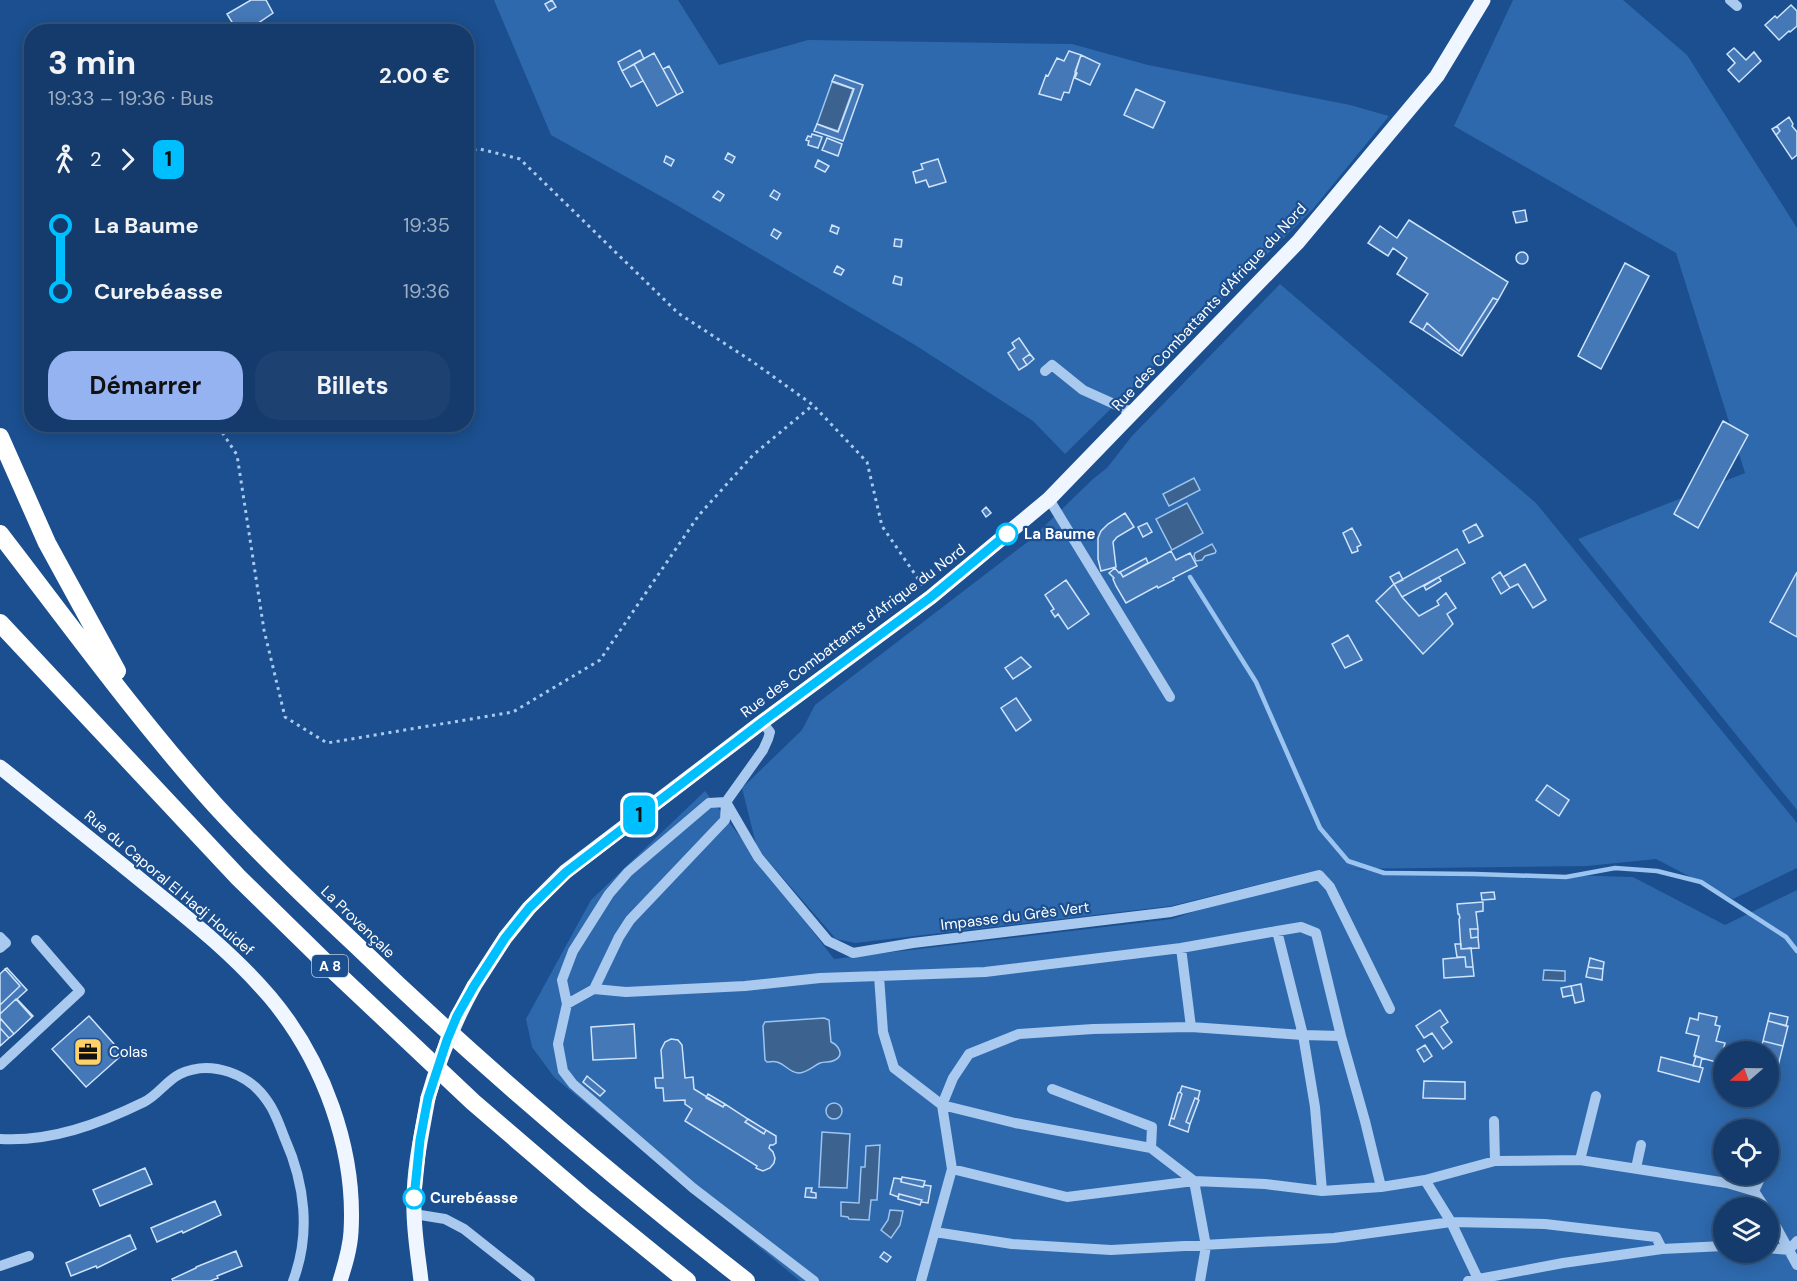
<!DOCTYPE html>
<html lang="fr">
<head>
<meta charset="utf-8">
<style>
	:root { --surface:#143b6b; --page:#1d4271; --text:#f1f3f6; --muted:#9dadc1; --line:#33557e; --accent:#95b2f1 }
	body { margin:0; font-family:"DM Sans",sans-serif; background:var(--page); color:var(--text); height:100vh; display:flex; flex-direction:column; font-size:22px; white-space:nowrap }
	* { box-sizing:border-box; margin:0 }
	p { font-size:20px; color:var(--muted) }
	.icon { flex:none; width:33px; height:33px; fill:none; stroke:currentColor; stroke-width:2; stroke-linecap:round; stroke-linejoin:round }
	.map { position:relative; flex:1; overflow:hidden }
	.sheet { position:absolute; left:24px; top:24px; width:450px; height:408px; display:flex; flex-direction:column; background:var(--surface); border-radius:24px; box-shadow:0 3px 15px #0003,0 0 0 2px var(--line) }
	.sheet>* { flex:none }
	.badge { padding:0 12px; border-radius:9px; font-size:21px; line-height:39px }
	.needle { width:39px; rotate:250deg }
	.tools { position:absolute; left:1713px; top:1041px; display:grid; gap:12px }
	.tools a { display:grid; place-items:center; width:66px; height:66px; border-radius:50%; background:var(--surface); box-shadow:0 3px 15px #0003,0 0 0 2px var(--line); font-size:30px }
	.map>.badge { position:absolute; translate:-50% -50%; box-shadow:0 0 0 3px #fff }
	.legs { display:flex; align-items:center; gap:9px; height:66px; padding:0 24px; font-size:20px }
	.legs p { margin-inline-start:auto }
	.summary { display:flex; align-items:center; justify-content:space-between; height:102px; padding:0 24px }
	h1 { font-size:33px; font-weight:700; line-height:45px }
	.primary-button { display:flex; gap:12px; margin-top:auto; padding:12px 24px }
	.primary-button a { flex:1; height:69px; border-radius:24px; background:var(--accent); color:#111; font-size:24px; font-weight:700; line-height:69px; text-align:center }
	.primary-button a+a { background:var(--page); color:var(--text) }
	ul { padding:0 24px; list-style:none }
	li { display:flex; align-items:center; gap:21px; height:66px; font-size:22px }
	li i { display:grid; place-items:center; width:9px; height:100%; margin:0 8px; background:currentColor }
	li i::after { content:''; width:15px; height:15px; margin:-8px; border:4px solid; border-radius:50%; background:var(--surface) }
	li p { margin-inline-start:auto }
	li:first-child i { background:linear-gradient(#0000 50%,currentColor 0) }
	li:last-child i { background:linear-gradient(currentColor 50%,#0000 0) }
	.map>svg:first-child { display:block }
	.green { fill:#2e69ad; fill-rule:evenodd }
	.water { fill:#3c6290; stroke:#9cc4f0; stroke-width:1.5 }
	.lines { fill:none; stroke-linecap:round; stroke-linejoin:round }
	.stream { stroke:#9cc4f0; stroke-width:4.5 }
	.building { fill:#4478b7; stroke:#cfe3fa; stroke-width:1.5 }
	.path { stroke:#a9c9ee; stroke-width:3; stroke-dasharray:3 4.5; stroke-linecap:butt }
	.minor { stroke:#a9c9ee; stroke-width:10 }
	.major { stroke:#f0f6ff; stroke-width:15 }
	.highway { stroke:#fff; stroke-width:18 }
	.major-bridge { stroke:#f0f6ff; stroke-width:15 }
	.line-1-casing { stroke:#fff; stroke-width:14 }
	.line-1 { stroke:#00bfff; stroke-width:9 }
	.stop-1-dot { fill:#fff; stroke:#00bfff; stroke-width:3 }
	.labels { text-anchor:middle; stroke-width:4.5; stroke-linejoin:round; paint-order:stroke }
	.shield { fill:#1b4f8f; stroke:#bbcadd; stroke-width:1.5 }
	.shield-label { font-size:14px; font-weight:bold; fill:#fff }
	.street-label { font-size:15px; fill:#fff; stroke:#1b4f8f }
	.stop-label { font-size:15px; font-weight:bold; fill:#fff; stroke:#1b4f8f; text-anchor:start }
	.poi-label { font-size:15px; fill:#fff; stroke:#1b4f8f; text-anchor:start }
</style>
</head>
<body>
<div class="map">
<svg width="1797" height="1281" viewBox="0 0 1797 1281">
	<rect width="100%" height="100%" fill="#1b4f8f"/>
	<path class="green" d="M494 0H678L719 65 808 40 1072 44 1148 65 1350 105 1389 116 1313 209 1065 454 1033 421 915 345 673 203 551 135Z
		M1513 0H1623L1687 55 1797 228V810L1578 539 1745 473 1676 253 1454 126Z
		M1280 284 1536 503 1797 823V868L1733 899 1656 859 1587 866 1345 869 1633 877 1725 925 1797 890V1281H800L554 1077 532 1047 526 1019 591 900 705 791 834 959 1172 919 1310 872 1171 906 855 943 836 939 757 848 742 788 802 730 815 705 1030 540 1093 479 1107 468 1132 436ZM1724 1052H1768V1096H1724ZM1724 1130H1768V1174H1724ZM1724 1208H1768V1252H1724Z"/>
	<path class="water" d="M832 82 853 89 838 131 817 124Z
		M1194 478 1200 490 1169 506 1163 494Z
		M1187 503 1203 533 1172 550 1156 519Z
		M1212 544 1216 551 1215 553 1205 556 1202 560 1196 561 1194 556 1195 553Z
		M1544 970 1565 971V981L1543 980Z
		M824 1018 829 1020 831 1042C838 1045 845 1055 835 1060 830 1063 825 1061 820 1063 813 1066 807 1073 798 1073 789 1072 785 1064 777 1062 774 1061 770 1062 767 1062L765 1060 763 1026 765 1022Z
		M826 1111a8 8 0 1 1 16 0a8 8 0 1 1-16 0Z
		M822 1132 850 1134 847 1188 819 1187Z
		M880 1145 877 1200H871L869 1220 849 1219 848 1217 841 1216V1202L859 1203 861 1167H865L866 1146Z
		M890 1210 903 1211 900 1225 891 1238 881 1230 888 1220Z"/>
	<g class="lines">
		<path class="stream" d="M1190 577 1256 682 1320 828 1348 861 1384 873 1475 874 1566 877 1615 868 1657 871 1701 882 1786 937 1797 951"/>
	</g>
	<path class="building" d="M251 0H266L273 13 245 32H238L227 14Z
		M552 0 556 7 549 11 545 4Z
		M1791 5 1797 11V26L1790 32 1789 31 1779 40 1765 25 1775 16 1777 18Z
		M1734 48 1746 60 1754 52 1761 61 1739 82 1728 70 1735 63 1727 54Z
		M640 50 644 59 622 71 618 62Z
		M1069 51 1081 55 1069 93 1064 92 1061 100 1039 94 1046 75 1048 76 1057 58 1064 61Z
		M654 53 677 95 657 106 634 64Z
		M1081 55 1100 64 1090 85 1075 78 1077 73 1075 72Z
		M634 64 643 81 631 87 622 71Z
		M669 66 683 92 677 95 663 69Z
		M835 75 863 85 843 141 814 131 817 124 838 132 854 89 832 81Z
		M1136 89 1165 102 1153 128 1124 115Z
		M1789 117 1793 124 1792 126 1797 132V155L1792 159 1776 135 1780 131 1777 126Z
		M1777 126 1780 131 1776 135 1772 129Z
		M812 134 822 137 818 148 808 145 809 141 806 140 808 136 811 137Z
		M827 138 842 144 838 156 822 150Z
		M728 153 735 157 732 163 725 159Z
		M666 156 674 160 671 166 664 162Z
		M938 159 946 182 929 187 926 180 916 183 913 172 923 169 921 164Z
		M818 160 829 166 825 172 815 167Z
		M774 190 780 194 777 200 770 196Z
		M718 191 724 195 720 201 713 197Z
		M1525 210 1527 221 1516 223 1513 212Z
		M1409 220 1508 282 1498 300 1493 298 1459 351 1427 323 1423 330 1410 322 1428 294 1397 274 1407 258 1393 248 1388 256 1368 243 1380 226 1397 238Z
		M832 225 839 228 837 234 830 231Z
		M774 229 781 233 777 239 771 235Z
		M895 239 902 240 901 247 894 246Z
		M1516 258a6 6 0 1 1 12 0a6 6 0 1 1-12 0Z
		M1625 263 1649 276 1601 369 1578 356Z
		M837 266 844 270 841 275 834 272Z
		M895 276 902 278 901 285 893 283Z
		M1493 298 1498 300 1462 356 1423 330 1427 323 1459 351Z
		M1019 338 1030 354 1023 359 1027 365 1019 370 1008 353 1015 348 1012 343Z
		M1030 354 1034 359 1027 365 1023 359Z
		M1723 421 1748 435 1698 528 1674 514Z
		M986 507 991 513 986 517 982 511Z
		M1125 513 1134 527 1117 537 1113 542 1116 567 1101 571 1098 559V538L1101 531 1108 524Z
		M1147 523 1152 532 1143 537 1138 527Z
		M1476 524 1483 536 1469 543 1463 531Z
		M1352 528 1361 545 1357 547 1358 551 1352 553 1343 533Z
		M1457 549 1465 563 1402 597 1394 584Z
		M1171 551 1176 560 1190 553 1197 566 1173 578 1174 580 1158 588 1157 586 1126 603 1116 586 1113 579 1114 578 1109 573 1115 568 1119 573 1120 572 1123 577Z
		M1146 558 1148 563 1123 577 1120 572Z
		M1525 564 1546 600 1533 608 1518 584 1510 588 1503 577Z
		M1399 572 1403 580 1394 584 1390 577Z
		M1500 572 1510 588 1501 594 1492 578Z
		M1797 572V637L1770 622Z
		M1439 577 1441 581 1426 590 1424 586Z
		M1066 580 1089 614 1068 629 1058 614 1055 617 1051 611 1054 609 1045 595Z
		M1394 584 1402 597 1419 616 1439 605 1437 601 1446 593 1456 608 1447 614 1453 624 1423 654 1376 601Z
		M1348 635 1362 660 1345 668 1332 644Z
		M1021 657 1031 667 1013 679 1005 668Z
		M1016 698 1031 720 1016 731 1001 708Z
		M1547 785 1569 800 1559 816 1536 800Z
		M1494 892 1495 899 1482 900 1481 893Z
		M1483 902V911L1476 912 1478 929H1470L1471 938 1478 937 1479 948 1461 949 1459 919 1460 918 1459 914H1458L1457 904Z
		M1470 929H1478V937L1471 938Z
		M1455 944H1461V949L1471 948 1473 967H1466L1465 957H1457Z
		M1465 957 1466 967H1473L1474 976 1444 978 1443 959Z
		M1590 958 1604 962 1603 969 1588 967Z
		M1588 967 1603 969 1602 980 1586 977Z
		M7 968 27 990 17 999 33 1016 32 1017 16 999 0 1014V1005L20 986 5 969Z
		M5 969 20 986 0 1005V974Z
		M1581 984 1584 1001 1575 1003 1571 986Z
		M1571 986 1573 995 1563 997 1561 988Z
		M16 999 32 1017 14 1034 0 1018V1014Z
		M1440 1010 1448 1022 1441 1027 1452 1042 1443 1049 1432 1033 1424 1038 1416 1026Z
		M1699 1013 1717 1017 1715 1025 1720 1026 1716 1041 1725 1043 1720 1063 1694 1056 1699 1036 1686 1033 1690 1018 1698 1020Z
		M1770 1013 1788 1017 1786 1026 1768 1021Z
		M89 1016 123 1054 86 1087 52 1049Z
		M0 1018 14 1034 9 1038 0 1028Z
		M1768 1021 1788 1026 1783 1046 1763 1041Z
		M634 1024 636 1058 593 1060 591 1027Z
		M0 1028 9 1038 0 1046Z
		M671 1039 678 1040 682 1045 685 1078 693 1077 694 1089 723 1107 725 1104 748 1119 745 1122 764 1134 766 1130 776 1136V1143L773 1145H770L769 1148 773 1152 775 1158 774 1163 770 1168 763 1171 758 1169 756 1168 757 1166 685 1121 692 1109 685 1104V1100L664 1101 663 1088H656L655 1078H663L661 1050 665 1042Z
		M1763 1041 1783 1046 1778 1066 1768 1064V1052H1760Z
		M1425 1045 1432 1056 1424 1062 1417 1050Z
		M1696 1056 1702 1058 1700 1067 1693 1066Z
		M1661 1057 1703 1068 1699 1082 1658 1071Z
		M1768 1064 1776 1065 1773 1074 1768 1073Z
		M587 1076 605 1091 600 1096 583 1082Z
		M1424 1081 1465 1082V1099L1423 1098Z
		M1182 1086 1200 1091 1198 1099 1195 1098 1186 1122 1190 1124 1188 1132 1169 1125 1171 1118 1174 1119 1182 1094 1180 1092Z
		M1180 1092 1182 1094 1174 1119 1171 1118 1178 1093Z
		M708 1094 725 1104 723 1107 706 1098Z
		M1195 1098 1199 1100 1190 1124 1186 1122Z
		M748 1119 766 1130 764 1134 745 1122Z
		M145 1168 152 1184 100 1206 93 1190Z
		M902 1177 925 1181 923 1187 901 1182Z
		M894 1178 901 1179V1182L923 1187 924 1185 931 1186 928 1203 921 1202 922 1200 899 1194 898 1197 890 1194Z
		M806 1188H812L811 1192 816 1193V1198L805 1197Z
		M899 1194 922 1200 921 1202 920 1205 898 1199Z
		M215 1201 221 1215 183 1233 182 1231 157 1242 151 1228Z
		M130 1235 136 1249 97 1268 96 1266 71 1276 66 1263Z
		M236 1251 242 1266 217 1276 218 1278 210 1281H173L172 1279 196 1268V1267Z
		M884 1252 891 1257 887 1262 880 1257Z"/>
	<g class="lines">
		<path class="path" d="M466 151 480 149 520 159 678 313 753 362 813 405 867 462 882 526 923 586
			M196 424 218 426 237 455 264 630 285 717 327 743 513 712 600 660 699 515 753 455 813 405"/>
		<path class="minor" d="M1730 0 1737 6
			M1045 371 1052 365 1083 390 1134 413
			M1049 499 1170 697
			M726 802 758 857 828 941 853 953 913 943 1171 912 1319 875 1330 887 1390 1009
			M726 802 709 803 628 872 609 894 573 951 562 980 567 1004 558 1044 563 1071 573 1084 693 1188 814 1281
			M0 937 6 943 0 948
			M1181 948 1191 1027
			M879 976 985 972 1181 948 1277 931
			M594 989 626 992 745 986 820 978 879 976 883 1032 894 1068 942 1105 1015 1123 1151 1148 1194 1181 1265 1184 1322 1191 1381 1187 1425 1180 1451 1222 1479 1281
			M567 1004 594 989 619 937 630 920 725 820 726 802 763 750 768 739 770 732 762 722
			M0 1065 80 991 36 940
			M1052 1089 1152 1127 1151 1148
			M1494 1121 1495 1161
			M0 1139C51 1142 99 1124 144 1102 158 1095 166 1081 180 1074 211 1059 250 1074 268 1102 276 1113 280 1127 285 1139 305 1184 311 1234 293 1281
			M1580 1160 1596 1096
			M1636 1168 1641 1145
			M952 1169 1067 1197 1194 1181 1206 1246 1200 1281
			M1425 1180 1495 1161 1580 1160 1727 1183 1754 1191 1765 1208
			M1322 1191 1315 1107 1303 1035 1277 931 1301 927 1316 933 1341 1036 1365 1121 1381 1187
			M1754 1191 1762 1174
			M1768 1212 1797 1265
			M414 1214 445 1219 464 1229 530 1281
			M935 1232 1012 1244 1111 1250 1334 1238 1451 1222 1545 1224 1656 1237 1662 1249
			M1768 1248 1789 1250 1797 1241
			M0 1266 29 1256
			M921 1281 952 1169 942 1105 953 1078 969 1054 1019 1034 1093 1029 1191 1027 1303 1035 1341 1036
			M1468 1281 1563 1263 1662 1249 1724 1246"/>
		<path class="major" d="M0 767C51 808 102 848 153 890 194 923 235 956 270 997 323 1060 356 1149 351 1232 350 1249 345 1265 340 1281
			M474 986 505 938 529 908 565 872 762 722 931 597 1049 499 1298 242 1437 76 1483 0
			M421 1281C418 1254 413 1228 414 1201 414 1167 422 1132 428 1098"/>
		<path class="highway" d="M0 437 47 543 117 671
			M0 534C70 625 138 719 215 805 259 853 307 899 355 944 479 1064 610 1175 746 1281
			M0 623 238 877 331 968 473 1102 586 1199 687 1281"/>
		<path class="major-bridge" d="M428 1098C439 1059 454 1022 474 986"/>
	</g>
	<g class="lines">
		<g class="line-1-casing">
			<path id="line-1" d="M414 1198 420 1140 428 1098 447 1040 457 1016 474 986 505 938 529 908 566 872 762 722 931 597 1007 534"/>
		</g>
		<use href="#line-1" class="line-1"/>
	</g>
	<defs>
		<g id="office-square" transform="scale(1.5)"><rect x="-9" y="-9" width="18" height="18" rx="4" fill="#ffd166" stroke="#1b4f8f"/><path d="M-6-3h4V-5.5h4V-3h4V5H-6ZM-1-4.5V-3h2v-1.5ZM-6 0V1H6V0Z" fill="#111"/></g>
	</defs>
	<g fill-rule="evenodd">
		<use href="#office-square" x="88" y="1052"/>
	</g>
	<g class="stop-1-dot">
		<circle cx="1007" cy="534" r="10"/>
		<circle cx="414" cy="1198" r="10"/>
	</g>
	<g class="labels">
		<rect class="shield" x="312" y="955" width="36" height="22" rx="4.5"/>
		<g class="shield-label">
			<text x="330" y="971">A 8</text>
		</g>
		<g class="street-label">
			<text transform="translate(1209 307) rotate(-47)" y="5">Rue des Combattants d'Afrique du Nord</text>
			<text transform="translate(853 631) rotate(-37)" y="5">Rue des Combattants d'Afrique du Nord</text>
			<text transform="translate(169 883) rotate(40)" y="5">Rue du Caporal El Hadj Houidef</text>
			<text transform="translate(1015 916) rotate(-7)" y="5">Impasse du Grès Vert</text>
			<text transform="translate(358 922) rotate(44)" y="5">La Provençale</text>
		</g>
		<g class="stop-label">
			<text x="1024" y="539">La Baume</text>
			<text x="430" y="1203">Curebéasse</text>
		</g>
		<g class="poi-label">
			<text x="109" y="1057">Colas</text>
		</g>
	</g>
</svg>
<div class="tools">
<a><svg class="needle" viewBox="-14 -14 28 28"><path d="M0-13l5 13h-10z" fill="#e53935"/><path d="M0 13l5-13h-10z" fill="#9dadc1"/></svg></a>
<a><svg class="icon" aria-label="locate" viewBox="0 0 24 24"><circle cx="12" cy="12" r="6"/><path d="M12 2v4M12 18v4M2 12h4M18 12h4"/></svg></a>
<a><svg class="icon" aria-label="layers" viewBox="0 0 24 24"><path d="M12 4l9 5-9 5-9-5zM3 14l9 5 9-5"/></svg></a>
</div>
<b class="badge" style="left:639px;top:815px;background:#00bfff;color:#111">1</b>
<section class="sheet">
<div class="summary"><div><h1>3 min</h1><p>19:33 – 19:36 · Bus</p></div><b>2.00 €</b></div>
<div class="legs"><svg class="icon" aria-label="walk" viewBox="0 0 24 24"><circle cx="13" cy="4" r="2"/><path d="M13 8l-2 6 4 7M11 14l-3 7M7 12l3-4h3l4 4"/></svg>2<svg class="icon" aria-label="forward" viewBox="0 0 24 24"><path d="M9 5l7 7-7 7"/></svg><b class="badge" style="background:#00bfff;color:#111">1</b></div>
<ul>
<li><i style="color:#00bfff"></i><b>La Baume</b><p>19:35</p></li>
<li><i style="color:#00bfff"></i><b>Curebéasse</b><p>19:36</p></li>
</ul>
<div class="primary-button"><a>Démarrer</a><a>Billets</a></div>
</section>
</div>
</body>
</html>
